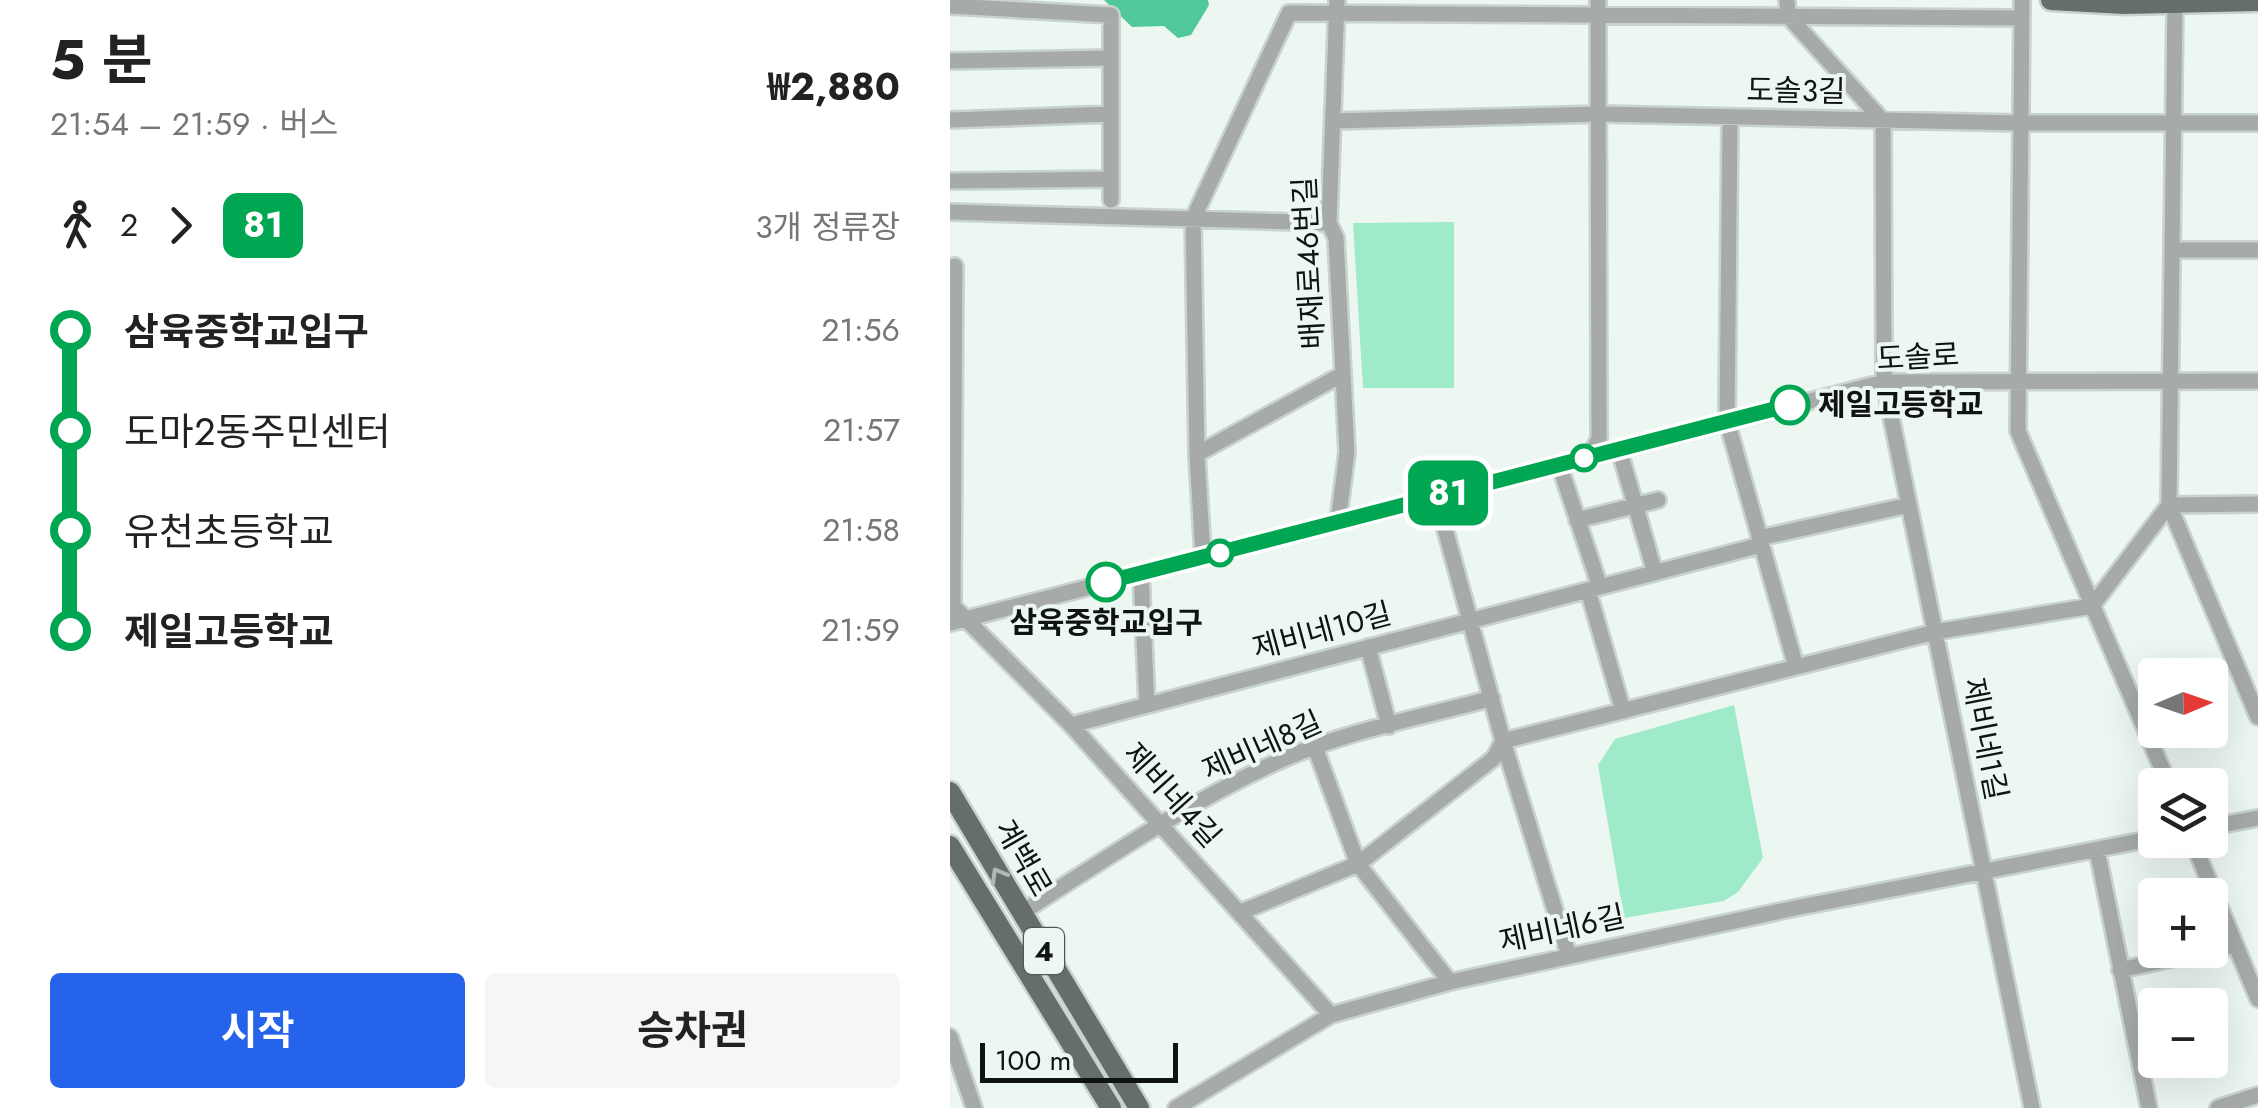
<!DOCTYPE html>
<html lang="ko">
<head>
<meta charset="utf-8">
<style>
	:root { --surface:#fff; --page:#f6f6f6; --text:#222; --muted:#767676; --accent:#2563eb }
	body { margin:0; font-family:Jost,"Noto Sans KR",sans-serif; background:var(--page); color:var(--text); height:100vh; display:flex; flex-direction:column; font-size:38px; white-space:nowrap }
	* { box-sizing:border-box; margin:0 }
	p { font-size:32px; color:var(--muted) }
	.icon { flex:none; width:55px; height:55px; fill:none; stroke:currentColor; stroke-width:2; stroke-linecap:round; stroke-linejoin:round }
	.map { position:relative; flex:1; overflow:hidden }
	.panel { display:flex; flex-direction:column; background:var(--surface); width:950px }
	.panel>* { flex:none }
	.badge { padding:0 20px; border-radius:15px; font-size:35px; line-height:65px }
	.needle { width:65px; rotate:88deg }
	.fabs { position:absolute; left:1188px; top:658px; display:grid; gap:20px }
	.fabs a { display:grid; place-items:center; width:90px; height:90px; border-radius:10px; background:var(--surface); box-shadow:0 10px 40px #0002; font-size:50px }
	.scale { position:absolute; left:30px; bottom:25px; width:198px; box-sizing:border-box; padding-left:10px; border:5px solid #0f1311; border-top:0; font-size:28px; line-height:35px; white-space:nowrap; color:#0f1311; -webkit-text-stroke:8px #edf7f2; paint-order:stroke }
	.map>.badge { position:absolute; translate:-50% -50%; box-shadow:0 0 0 5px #fff }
	.legs { display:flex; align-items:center; gap:15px; height:110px; padding:0 50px; font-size:32px }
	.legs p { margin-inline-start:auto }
	.overview { display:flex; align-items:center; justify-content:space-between; height:170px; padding:0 50px }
	h1 { font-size:55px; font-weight:700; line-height:75px }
	.primary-button { display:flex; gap:20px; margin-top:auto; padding:20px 50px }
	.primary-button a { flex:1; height:115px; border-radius:10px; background:var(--accent); color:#fff; font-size:40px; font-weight:700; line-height:115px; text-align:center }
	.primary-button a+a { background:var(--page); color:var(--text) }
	ul { padding:0 50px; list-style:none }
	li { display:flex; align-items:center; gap:35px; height:100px; font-size:38px }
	li i { display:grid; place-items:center; width:15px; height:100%; margin:0 12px; background:currentColor }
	li i::after { content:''; width:25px; height:25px; margin:-12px; border:8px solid; border-radius:50%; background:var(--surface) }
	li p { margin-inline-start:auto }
	li:first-child i { background:linear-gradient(#0000 50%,currentColor 0) }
	li:last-child i { background:linear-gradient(currentColor 50%,#0000 0) }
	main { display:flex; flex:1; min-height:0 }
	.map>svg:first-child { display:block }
	.green { fill:#9eeac9 }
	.forest { fill:#50c89c }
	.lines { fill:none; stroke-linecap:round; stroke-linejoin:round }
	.minor-casing { stroke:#c9d3ce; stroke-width:20 }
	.major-casing { stroke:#c9d3ce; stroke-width:25 }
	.minor { stroke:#a6aba9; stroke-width:15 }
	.major { stroke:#666e6b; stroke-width:20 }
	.oneway { stroke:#b0b9b5 }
	.line-1-casing { stroke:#fff; stroke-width:22 }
	.line-1 { stroke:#00a651; stroke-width:15 }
	.stop-1-dot { fill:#fff; stroke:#00a651; stroke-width:5 }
	.labels { text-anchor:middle; stroke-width:8; stroke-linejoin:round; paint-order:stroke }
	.shield { fill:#edf7f2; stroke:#525754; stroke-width:2.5 }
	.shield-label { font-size:28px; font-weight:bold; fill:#0f1311 }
	.street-label { font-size:30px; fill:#0f1311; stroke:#edf7f2 }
	.stop-label { font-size:30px; font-weight:bold; fill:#0f1311; stroke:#edf7f2; text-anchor:start }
</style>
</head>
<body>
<main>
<section class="panel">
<div class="overview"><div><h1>5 분</h1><p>21:54 – 21:59 · 버스</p></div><b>₩2,880</b></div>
<div class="legs"><svg class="icon" aria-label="walk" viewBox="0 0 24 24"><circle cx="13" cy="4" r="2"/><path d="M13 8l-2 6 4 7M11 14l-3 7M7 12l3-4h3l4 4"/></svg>2<svg class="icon" aria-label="forward" viewBox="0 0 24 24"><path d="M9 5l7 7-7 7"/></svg><b class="badge" style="background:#00a651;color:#fff">81</b><p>3개 정류장</p></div>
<ul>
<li><i style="color:#00a651"></i><b>삼육중학교입구</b><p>21:56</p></li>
<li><i style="color:#00a651"></i><span>도마2동주민센터</span><p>21:57</p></li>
<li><i style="color:#00a651"></i><span>유천초등학교</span><p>21:58</p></li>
<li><i style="color:#00a651"></i><b>제일고등학교</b><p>21:59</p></li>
</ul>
<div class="primary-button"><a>시작</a><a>승차권</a></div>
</section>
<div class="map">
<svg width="1308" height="1108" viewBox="0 0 1308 1108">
	<rect width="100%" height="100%" fill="#edf7f2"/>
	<path class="green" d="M504 222V388H413L403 223Z
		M784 705 813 858 788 892 774 901 674 918 648 765 665 739Z"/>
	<path class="forest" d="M154 0H258L259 5 241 35 228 38 214 26 182 27Z"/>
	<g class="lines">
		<g class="minor-casing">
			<path id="minor" d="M387 0 379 223 386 238 397 452 388 522
				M837 0 838 16 933 121 934 382 1082 1108
				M1072 0 1068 431 1219 785
				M1225 0 1219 505 1308 717
				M0 6 161 15V200
				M0 61 161 58
				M780 117 777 421 846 667
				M0 120 161 114
				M383 121 650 114 1069 123H1308
				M0 181 161 179
				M0 212 379 223
				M1222 250H1308
				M5 266 3 606 121 725 381 1015
				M669 449 705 573
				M247 454 393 374
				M639 457 649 439 648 0
				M609 464 650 587
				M486 496 553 741 619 956
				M627 520 708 500
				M809 538 959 505
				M253 557 247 454 243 219 339 13 1070 18
				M191 573 197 705
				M638 590 673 711
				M0 623 934 382 1308 381
				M418 647 439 726
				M121 725 811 545
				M365 747 408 864 500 982
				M1260 827 1308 818
				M1242 840 1308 999
				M1147 850 1199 1108
				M291 912 408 864 544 758 553 741 985 632 1142 606 1219 505 1308 504
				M71 913C156 859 242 799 336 758 400 730 474 717 542 698
				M1170 970 1285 945
				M0 1037 24 1108
				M226 1108 381 1015 500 982 845 908 1205 838
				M1268 1108 1308 1095"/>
		</g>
		<g class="major-casing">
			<path id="major" d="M1101 0 1174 4 1308 1
				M0 792 189 1108
				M0 846 161 1108"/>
		</g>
		<use href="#minor" class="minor"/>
		<use href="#major" class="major"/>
	</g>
	<defs><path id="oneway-chevron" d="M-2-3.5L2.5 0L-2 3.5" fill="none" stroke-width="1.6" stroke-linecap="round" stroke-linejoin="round" transform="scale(2.5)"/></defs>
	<use class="oneway" href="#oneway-chevron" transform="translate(48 875) rotate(-120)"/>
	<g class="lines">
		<g class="line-1-casing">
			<path id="line-1" d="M156 582 840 405"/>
		</g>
		<use href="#line-1" class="line-1"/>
	</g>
	<g class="stop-1-dot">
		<circle cx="840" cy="405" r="18"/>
		<circle cx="634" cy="458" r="12"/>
		<circle cx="270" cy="553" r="12"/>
		<circle cx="156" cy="582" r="18"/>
	</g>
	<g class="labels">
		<rect class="shield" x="74" y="928" width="40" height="46" rx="8"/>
		<g class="shield-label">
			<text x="94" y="961">4</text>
		</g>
		<g class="street-label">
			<text transform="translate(846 91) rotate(1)" y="10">도솔3길</text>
			<text transform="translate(359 263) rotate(-93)" y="10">배재로46번길</text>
			<text transform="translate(968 357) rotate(-3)" y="10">도솔로</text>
			<text transform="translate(372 631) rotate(-15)" y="10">제비네10길</text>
			<text transform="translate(1035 739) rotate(79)" y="10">제비네1길</text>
			<text transform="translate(312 746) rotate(-24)" y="10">제비네8길</text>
			<text transform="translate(222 795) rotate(48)" y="10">제비네4길</text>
			<text transform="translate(73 858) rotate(60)" y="10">계백로</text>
			<text transform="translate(612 929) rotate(-12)" y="10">제비네6길</text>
		</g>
		<g class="stop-label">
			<text x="868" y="415">제일고등학교</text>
			<text x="156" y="633" text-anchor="middle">삼육중학교입구</text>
		</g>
	</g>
</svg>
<div class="fabs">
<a><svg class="needle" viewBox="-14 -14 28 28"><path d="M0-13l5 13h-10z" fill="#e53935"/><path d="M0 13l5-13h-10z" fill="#767676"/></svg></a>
<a><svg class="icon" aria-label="layers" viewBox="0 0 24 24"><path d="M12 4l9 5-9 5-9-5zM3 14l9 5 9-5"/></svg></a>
<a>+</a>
<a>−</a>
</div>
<div class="scale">100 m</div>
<b class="badge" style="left:498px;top:493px;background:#00a651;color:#fff">81</b>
</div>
</main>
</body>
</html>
